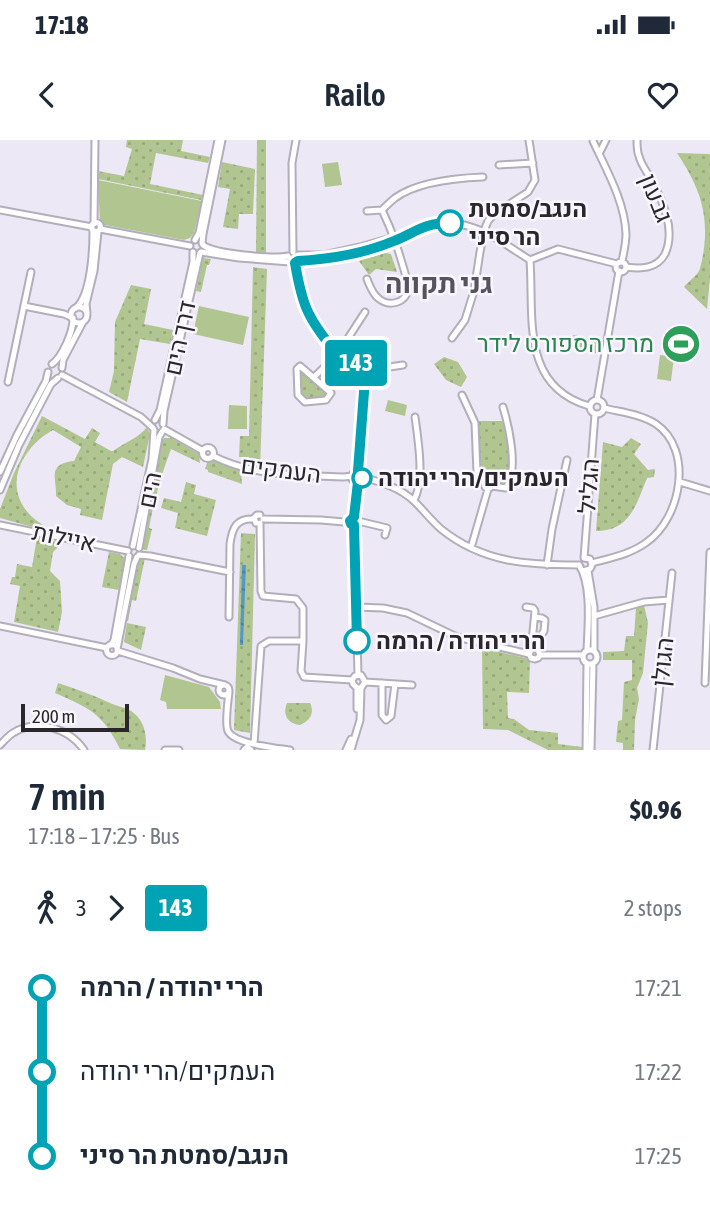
<!DOCTYPE html>
<html lang="en">
<head>
<meta charset="utf-8">
<style>
	:root { --surface:#fff; --page:#f2f2f3; --text:#1f2937; --muted:#747a83 }
	body { margin:0; font-family:"Asap Condensed",Heebo,sans-serif; background:var(--page); color:var(--text); height:100vh; display:flex; flex-direction:column; font-size:26px; white-space:nowrap }
	* { box-sizing:border-box; margin:0 }
	p { font-size:23px; color:var(--muted) }
	.icon { flex:none; width:38px; height:38px; fill:none; stroke:currentColor; stroke-width:2; stroke-linecap:round; stroke-linejoin:round }
	.map { position:relative; height:610px; overflow:hidden }
	.sheet { display:flex; flex-direction:column; background:var(--surface); flex:1 }
	.sheet>* { flex:none }
	.badge { padding:0 14px; border-radius:5px; font-size:24px; line-height:46px }
	.scale { position:absolute; left:21px; bottom:18px; width:108px; box-sizing:border-box; padding-left:7px; border:4px solid #29272c; border-top:0; font-size:19px; line-height:24px; white-space:nowrap; color:#29272c; -webkit-text-stroke:5px #f9f6ff; paint-order:stroke }
	.map>.badge { position:absolute; translate:-50% -50%; box-shadow:0 0 0 4px #fff }
	.legs { display:flex; align-items:center; gap:10px; height:77px; padding:0 28px; font-size:23px }
	.legs p { margin-inline-start:auto }
	.summary { display:flex; align-items:center; justify-content:space-between; height:119px; padding:0 28px }
	h1 { font-size:38px; font-weight:600; line-height:52px }
	ul { padding:0 28px; list-style:none }
	li { display:flex; align-items:center; gap:24px; height:84px; font-size:26px }
	li i { display:grid; place-items:center; width:10px; height:100%; margin:0 9px; background:currentColor }
	li i::after { content:''; width:18px; height:18px; margin:-9px; border:5px solid; border-radius:50%; background:var(--surface) }
	li p { margin-inline-start:auto }
	li:first-child i { background:linear-gradient(#0000 50%,currentColor 0) }
	li:last-child i { background:linear-gradient(currentColor 50%,#0000 0) }
	.status { display:flex; justify-content:space-between; align-items:center; height:49px; padding:0 35px; background:var(--surface); direction:ltr }
	.status svg { height:19px; fill:currentColor }
	header { display:flex; justify-content:space-between; align-items:center; height:91px; padding:0 28px; background:var(--surface); font-size:32px; font-weight:600 }
	.map>svg:first-child { display:block }
	.grass { fill:#b1c590 }
	.park { fill:url(#park-dots) }
	.water { fill:url(#water-waves) }
	.lines { fill:none; stroke-linecap:round; stroke-linejoin:round }
	.minor-casing { stroke:#b2aeba; stroke-width:9 }
	.minor { stroke:#fff; stroke-width:5 }
	.line-1-casing { stroke:#fff; stroke-width:16 }
	.line-1 { stroke:#00a3b4; stroke-width:10 }
	.stop-1-dot { fill:#fff; stroke:#00a3b4; stroke-width:3.5 }
	.labels { text-anchor:middle; stroke-width:5; stroke-linejoin:round; paint-order:stroke }
	.street-label { font-size:24px; fill:#29272c; stroke:#f9f6ff }
	.stop-label { font-size:24px; font-weight:bold; fill:#29272c; stroke:#f9f6ff; text-anchor:start }
	.leisure-label { font-size:24px; fill:#27864d; stroke:#f9f6ff; text-anchor:end }
	.quarter-label { font-size:28px; font-weight:bold; fill:#57535e; stroke:#f9f6ff }
</style>
</head>
<body>
<div class="status"><b>17:18</b><svg viewBox="0 0 49 12"><path d="M0 12V9h3v3zM5 12V6h3v6zM10 12V3h3v9zM15 12V0h3v12zM26 1h20v11H26zM47 4h2v5h-2z"/></svg></div>
<header><svg class="icon" aria-label="back" viewBox="0 0 24 24"><path d="M15 5l-7 7 7 7"/></svg>Railo<svg class="icon" aria-label="heart" viewBox="0 0 24 24"><path d="M12 20l-8-8c-3-5 5-10 8-4 3-6 11-1 8 4z"/></svg></header>
<div class="map">
<svg width="710" height="610" viewBox="0 0 710 610">
	<defs>
		<pattern id="park-dots" width="8" height="8" patternUnits="userSpaceOnUse" patternTransform="scale(1.75)"><rect width="8" height="8" fill="#b1c590"/><path d="M2 2h.1M6 6h.1" fill="none" stroke="#98a97c" stroke-width="1.8" stroke-linecap="round"/></pattern>
		<pattern id="water-waves" width="16" height="10" patternUnits="userSpaceOnUse" patternTransform="scale(1.75)"><rect width="16" height="10" fill="#549ac7"/><path d="M0 5q4-4 8 0t8 0" fill="none" stroke="#467ea2"/></pattern>
	</defs>
	<rect width="100%" height="100%" fill="#ede8f6"/>
	<path class="grass" d="M338 22 342 45 325 47 322 24Z
		M98 40 202 61 194 93 190 98 184 100 100 84Z
		M199 166 249 177 243 205 193 194Z
		M573 195 600 200 597 213 570 208Z
		M660 215 674 217 671 241 657 239Z
		M388 260 407 265 405 276 385 271Z
		M229 265 247 266V289H228Z
		M165 535 209 547 220 562 221 569H167L166 562 160 560Z"/>
	<path class="park" d="M127 0H183L181 11 210 17 208 23 156 13 150 44 203 55 201 60 98 39V31L124 36 132 9 126 7Z
		M257 0H266V113H256Z
		M677 13 710 14V139L707 169 684 147C688 142 696 136 699 131 701 126 702 120 703 115 710 74 699 46 677 13Z
		M222 22 255 29 253 74H239L238 89 223 87 230 49 218 47Z
		M381 112 391 114 397 132 376 129 369 135 359 121Z
		M203 118 211 119 209 125H207L201 152 196 151Z
		M253 127 267 129 260 329 249 326V317H239L240 296H249Z
		M131 145 151 149 144 184 173 190 170 204 140 199 127 262 109 252 114 231 115 182Z
		M444 217 458 222 467 237 461 247 446 240 434 224Z
		M300 230 326 253 323 258 309 259 300 252Z
		M42 276 85 299 92 288 100 293 95 302 111 311H113C124 303 140 297 147 287L150 294 143 327 122 317 113 324 102 380 80 375 81 369 67 365 56 356C57 339 46 324 74 321L81 307 53 290C14 312 0 359 43 385V390L0 378V369L14 333Z
		M477 281H504C508 297 517 334 504 346L495 345 492 338 482 336 479 331Z
		M164 298H171L199 314 200 323 171 309C161 335 154 360 149 388L152 389 147 410 142 409 139 406 162 301Z
		M631 298 641 304 634 314 648 330 655 329 654 337 647 338C636 365 630 391 596 391L603 302 622 307Z
		M208 320H213L241 331 242 344 208 332V330L205 329Z
		M186 342 196 345 194 354 216 360 207 396 175 388 178 373 161 368 164 358 181 362Z
		M241 393 255 394 250 593 234 590Z
		M37 397 57 402 58 407 53 412 50 431 60 441 62 472 58 492 14 482 20 446 10 444 12 437H15L17 424 32 427Z
		M109 412 120 414 125 419 119 450 102 447Z
		M141 418H145L136 461 132 460 128 481 124 480 135 426Z
		M644 465 648 483 643 533 637 548 639 559 635 580 634 610H623V603L616 602 618 581 622 580 624 542 632 540V520H603V512L624 511 626 496H634L636 468Z
		M127 483 146 487 141 510 124 502Z
		M482 508 530 519 529 553 507 552 508 578 514 579 529 590 558 593V604L582 607V610H548L508 590 483 589Z
		M58 543C76 549 93 555 110 563 116 566 125 567 131 571 144 579 148 596 145 610L120 609C102 573 91 569 55 553Z
		M287 563H310C315 573 310 581 300 585 288 584 282 575 287 563Z"/>
	<path class="water" d="M242 425H246L243 505H240Z"/>
	<g class="lines">
		<g class="minor-casing">
			<path id="minor" d="M593 1C606 29 625 62 626 94 626 103 624 112 622 121
				M599 14 606 0
				M499 25 533 23
				M0 70 92 87
				M382 70C386 66 390 62 395 58 417 42 457 38 483 37
				M91.5 87a4.5 4.5 0 1 1 9 0a4.5 4.5 0 1 1-9 0Z
				M94 84 95 0
				M100 89 190 106
				M195 100 199 93 218 0
				M202 103 203 94 222 0
				M203 105C214 114 274 119 288 116
				M201 112 239 118 290 122
				M293 112 292 23 296 0
				M298 115H324L360 107 398 96
				M530 120C534 176 520 246 589 266
				M530 120 558 109 617 124
				M298 121C320 120 341 118 362 112 374 108 387 105 398 100 422 88 436 79 464 85 489 91 509 107 530 120
				M616 127a5 5 0 1 1 10 0a5 5 0 1 1-10 0Z
				M295 123C302 164 307 177 333 209
				M626 127C641 129 657 129 665 114 676 90 663 62 652 41 648 33 641 25 639 16 637 12 637 5 637 0
				M367 139C370 146 372 153 378 158 388 167 406 164 408 149 408 144 406 138 405 133 398 109 393 93 382 70L367 71
				M24 166 64 174 73 178
				M71 175a8 8 0 1 1 16 0a8 8 0 1 1-16 0Z
				M76 168C91 155 93 110 93 91
				M87 173 86 164 94 131 98 92
				M452 198 465 180 474 151 480 112 484 91 488 81 494 74 528 52 535 40 529 0
				M333 212a6 6 0 1 1 12 0a6 6 0 1 1-12 0Z
				M343 206 365 172
				M344 216C354 222 361 227 365 239L358 331
				M52 224C62 217 73 192 73 179
				M300 226 331 253 326 260 305 262 298 255 297 229Z
				M62 228 63 220 83 182
				M362 231 403 225
				M62 235 141 277 153 288
				M314 237 335 217
				M8 242 31 132
				M462 255 475 283 477 333 485 343
				M590 267a7 7 0 1 1 14 0a7 7 0 1 1-14 0Z
				M597 260 619 131
				M155 280 160 270 193 122V112
				M163 284 164 271 200 113
				M164 289 203 311
				M202.5 313a5.5 5.5 0 1 1 11 0a5.5 5.5 0 1 1-11 0Z
				M213 316C255 337 298 335 344 337L352 336
				M351.5 337a5.5 5.5 0 1 1 11 0a5.5 5.5 0 1 1-11 0Z
				M0 332 17 295 46 241 48 232
				M362 337C381 342 401 348 415 362 424 371 432 381 441 389 483 423 528 425 579 425
				M484.5 345a3.5 3.5 0 1 1 7 0a3.5 3.5 0 1 1-7 0Z
				M680 342 710 351
				M492 346 506 348C519 331 509 287 503 267
				M0 350 19 305 51 244 58 238
				M414 360C425 341 418 299 415 277
				M354 377 358 342
				M263 379 321 380 344 382 350 380
				M358 381 387 388 385 395
				M256 383 254 378 257 375H260
				M260 383 261 451 263 456 296 459 303 468V501L301 531 304 537 352 540
				M0 385 128 411
				M354 385 358 535
				M133 406 152 319 154 290
				M139 408 159 297 162 292
				M471 408 488 349
				M139 415 150 416 230 432
				M584 418 595 274
				M592 423C611 418 631 414 647 402 681 378 694 310 656 284 641 274 620 272 604 268
				M547 425 552 389 567 320
				M579 425C592 445 588 486 587 510
				M583 431 590 429 592 425 590 419 584 418
				M588 431 594 467V511
				M356 467 383 468 407 473 457 497 529 514
				M526 467 533 468 535 471 532 502 533 509
				M594 476 644 462 669 460
				M229 477 230 404C232 389 236 378 253 379
				M535 477 542 478 545 480 544 491 538 500
				M0 486 107 508
				M106.5 510a5.5 5.5 0 1 1 11 0a5.5 5.5 0 1 1-11 0Z
				M111 505 114 500 129 416
				M117 509 134 424 137 417
				M583 517a7 7 0 1 1 14 0a7 7 0 1 1-14 0Z
				M118 511 173 528 200 539 225 545
				M540 515 538 510 534 508 531 510 529 514 531 518 535 519 538 518 540 515H583
				M365 542 412 545
				M382 543V575L386 580 391 576 395 544
				M705 543 710 412
				M219 550a5 5 0 1 1 10 0a5 5 0 1 1-10 0Z
				M357 548V569
				M229 552C228 560 225 585 228 591 234 604 276 608 290 610
				M254 604 261 506 269 501H303
				M0 605C4 601 8 596 13 593 36 578 69 588 84 610
				M165 610H179
				M244 610 247 607 251 610
				M346 610 351 599
				M351 610 360 580 361 548 365 542 361 535 355 536 352 540 353 544 357 548H361
				M586 610 587 524
				M591 610 593 524
				M653 610 672 433"/>
		</g>
		<use href="#minor" class="minor"/>
	</g>
	<g class="lines">
		<g class="line-1-casing">
			<path id="line-1" d="M357 501 354 385 351 384 350 381 354 377 358 342 361 341 362 334 358 331 365 239C361 227 354 222 344 216L340 218 335 217 333 213V209C307 177 302 164 295 123L298 121C331 119 363 114 394 101 416 92 424 83 450 83"/>
		</g>
		<use href="#line-1" class="line-1"/>
	</g>
	<defs>
		<g id="stadium-disc" transform="scale(2.0125)"><circle r="9.5" fill="#2e9e5b" stroke="#f9f6ff"/><path d="M0-5a6.5 5 0 1 0 0 10a6.5 5 0 1 0 0-10ZM-3.5-1.8h7v3.6h-7Z" fill="#fff"/></g>
	</defs>
	<g fill-rule="evenodd">
		<use href="#stadium-disc" x="681" y="204"/>
	</g>
	<g class="stop-1-dot">
		<circle cx="450" cy="83" r="12"/>
		<circle cx="362" cy="338" r="9"/>
		<circle cx="357" cy="501" r="12"/>
	</g>
	<g class="labels">
		<g class="street-label">
			<text transform="translate(656 58) rotate(68)" y="8">גבעון</text>
			<text transform="translate(180 198) rotate(-78)" y="8">דרך הים</text>
			<text transform="translate(281 330) rotate(7)" y="8">העמקים</text>
			<text transform="translate(589 346) rotate(-86)" y="8">הגליל</text>
			<text transform="translate(150 350) rotate(-79)" y="8">הים</text>
			<text transform="translate(64 398) rotate(12)" y="8">איילות</text>
			<text transform="translate(663 522) rotate(-84)" y="8">הגולן</text>
		</g>
		<g class="stop-label">
			<text x="469" y="77">הנגב/סמטת<tspan x="469" dy="28">הר סיני</tspan></text>
			<text x="378" y="346">העמקים/הרי יהודה</text>
			<text x="376" y="509">הרי יהודה / הרמה</text>
		</g>
		<g class="leisure-label">
			<text x="654" y="212">מרכז הספורט לידר</text>
		</g>
		<g class="quarter-label">
			<text x="439" y="153">גני תקווה</text>
		</g>
	</g>
</svg>
<div class="scale">200 m</div>
<b class="badge" style="left:356px;top:223px;background:#00a3b4;color:#fff">143</b>
</div>
<section class="sheet">
<div class="summary"><div><h1>7 min</h1><p>17:18 – 17:25 · Bus</p></div><b>$0.96</b></div>
<div class="legs"><svg class="icon" aria-label="walk" viewBox="0 0 24 24"><circle cx="13" cy="4" r="2"/><path d="M13 8l-2 6 4 7M11 14l-3 7M7 12l3-4h3l4 4"/></svg>3<svg class="icon" aria-label="forward" viewBox="0 0 24 24"><path d="M9 5l7 7-7 7"/></svg><b class="badge" style="background:#00a3b4;color:#fff">143</b><p>2 stops</p></div>
<ul>
<li><i style="color:#00a3b4"></i><b>הרי יהודה / הרמה</b><p>17:21</p></li>
<li><i style="color:#00a3b4"></i><span>העמקים/הרי יהודה</span><p>17:22</p></li>
<li><i style="color:#00a3b4"></i><b>הנגב/סמטת הר סיני</b><p>17:25</p></li>
</ul>
</section>
</body>
</html>
